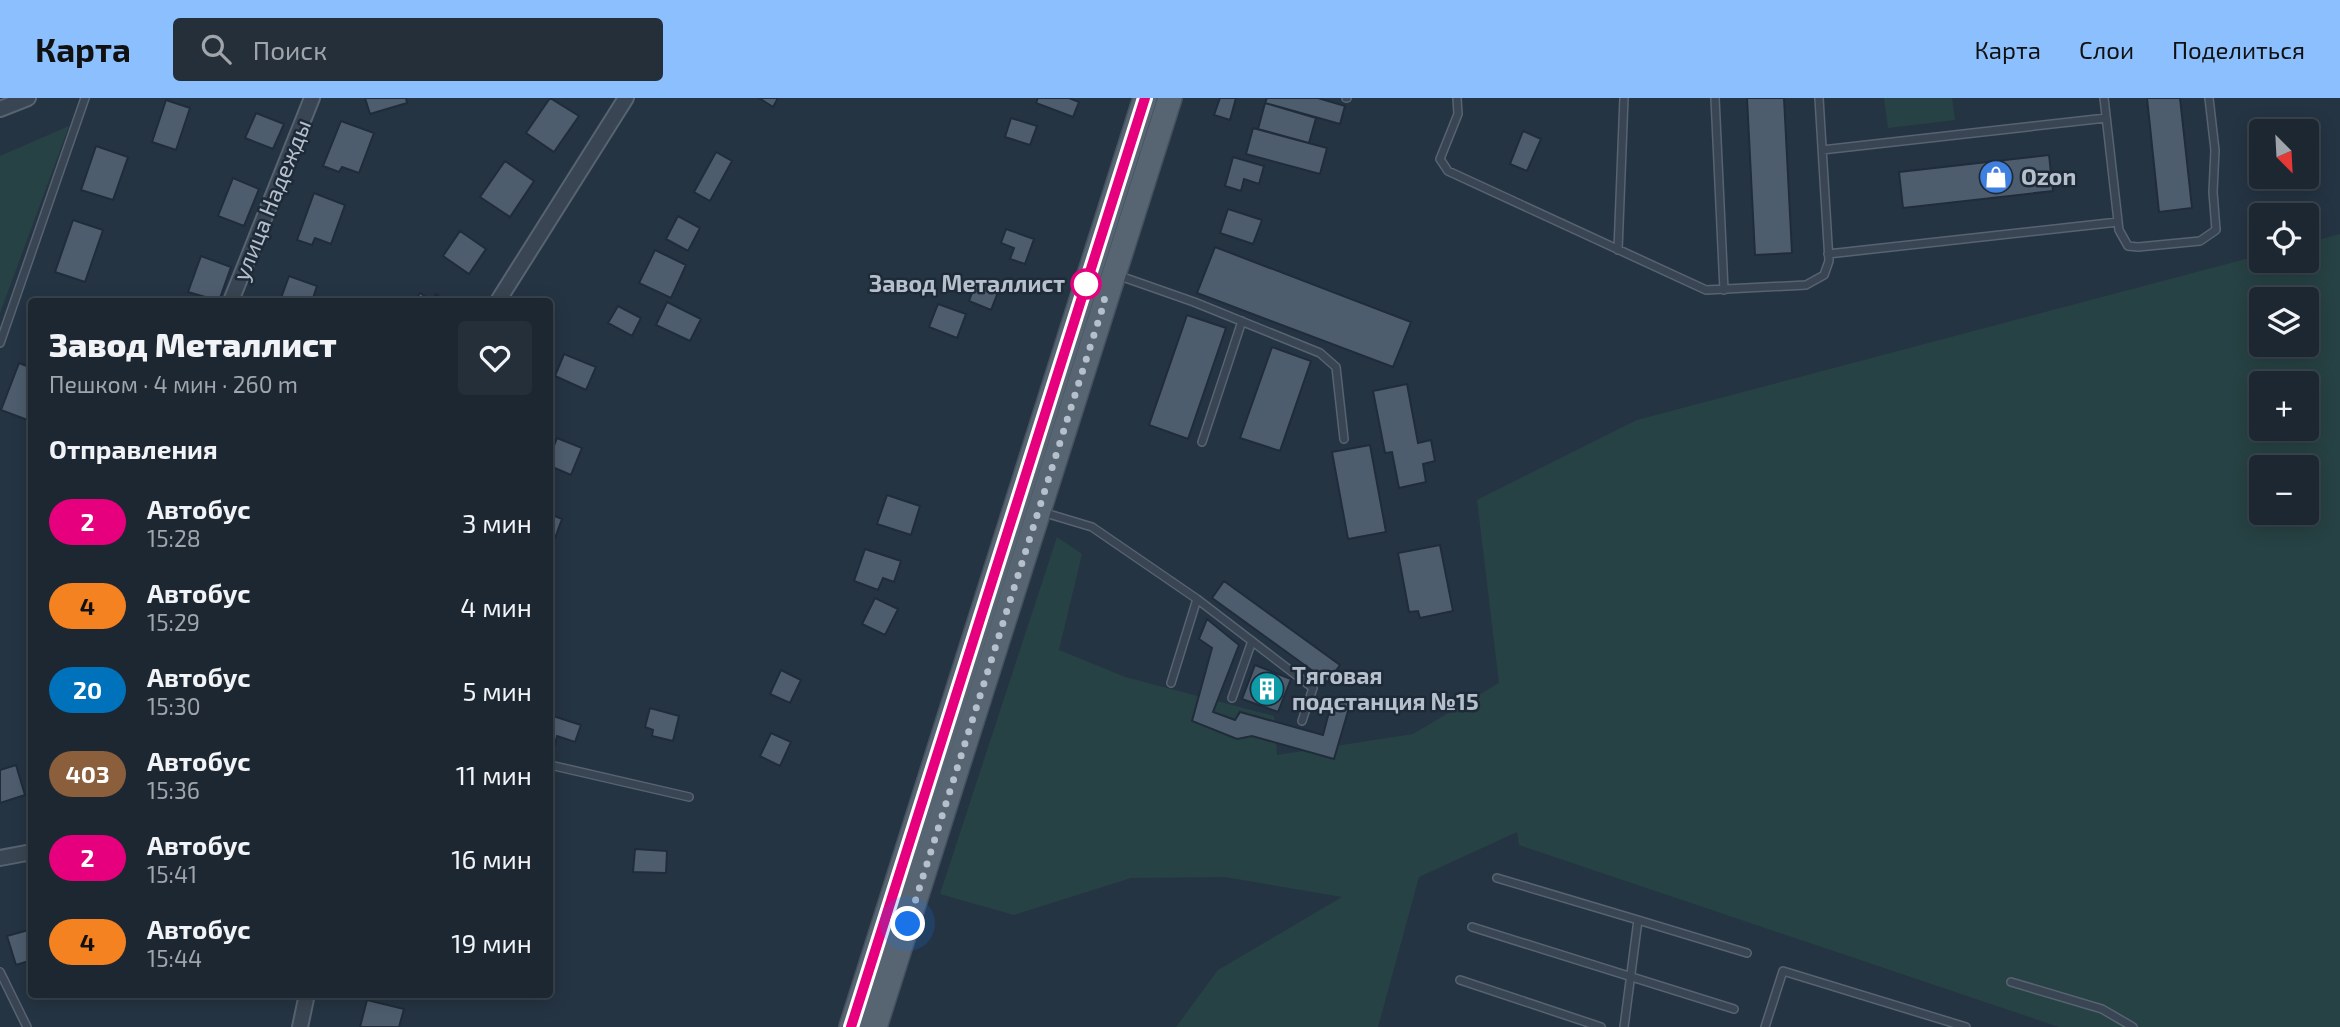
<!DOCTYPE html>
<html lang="ru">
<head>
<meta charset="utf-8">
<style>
	:root { --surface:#1c2732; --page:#252f3a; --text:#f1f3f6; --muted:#a0a5ac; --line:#3a444d; --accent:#8bbffd }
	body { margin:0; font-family:"Exo 2",sans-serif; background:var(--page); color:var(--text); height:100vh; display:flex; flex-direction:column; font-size:26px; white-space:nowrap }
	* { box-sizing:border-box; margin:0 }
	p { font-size:23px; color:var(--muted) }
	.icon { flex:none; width:38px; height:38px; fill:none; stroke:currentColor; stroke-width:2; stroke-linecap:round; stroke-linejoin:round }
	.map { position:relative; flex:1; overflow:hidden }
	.drawer { position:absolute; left:28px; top:200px; width:525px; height:700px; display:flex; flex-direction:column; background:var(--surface); border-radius:7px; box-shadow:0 4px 18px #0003,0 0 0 2px var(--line) }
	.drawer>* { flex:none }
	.badge { padding:0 14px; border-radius:23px; font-size:24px; line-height:46px }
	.needle { width:46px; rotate:156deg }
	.fabs { position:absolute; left:2249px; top:21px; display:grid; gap:14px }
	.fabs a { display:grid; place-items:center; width:70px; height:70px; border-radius:7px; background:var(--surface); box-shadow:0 4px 18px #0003,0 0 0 2px var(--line); font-size:35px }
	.you { position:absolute; width:35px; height:35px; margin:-18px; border:5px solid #fff; border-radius:50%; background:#1a73e8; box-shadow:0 0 0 10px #1a73e833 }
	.map>.badge { position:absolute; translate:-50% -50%; box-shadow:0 0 0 4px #fff }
	h2 { padding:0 21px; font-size:26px; line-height:63px }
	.round { display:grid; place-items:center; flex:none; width:74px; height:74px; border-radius:7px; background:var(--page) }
	.headline { display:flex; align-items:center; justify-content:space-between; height:119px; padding:0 21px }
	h1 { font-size:33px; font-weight:800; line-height:52px }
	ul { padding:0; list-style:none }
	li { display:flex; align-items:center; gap:21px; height:84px; padding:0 21px }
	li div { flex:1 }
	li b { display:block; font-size:26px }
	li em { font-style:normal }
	li .badge { min-width:77px; font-weight:700; text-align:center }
	header { display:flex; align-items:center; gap:42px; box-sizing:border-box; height:98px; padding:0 35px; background:var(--accent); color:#111 }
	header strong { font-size:33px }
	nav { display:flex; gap:38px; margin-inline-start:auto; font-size:24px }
	.search { width:490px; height:63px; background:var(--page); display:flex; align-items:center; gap:18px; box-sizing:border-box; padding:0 24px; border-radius:7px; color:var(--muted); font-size:26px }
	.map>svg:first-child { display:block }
	.green { fill:#274244; fill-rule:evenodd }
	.building { fill:#4e5d6e; stroke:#202c3a; stroke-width:2 }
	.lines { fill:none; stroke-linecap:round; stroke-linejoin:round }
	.lane-casing { stroke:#576370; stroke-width:10 }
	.street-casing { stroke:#576370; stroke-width:18 }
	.primary-casing { stroke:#46515f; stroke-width:26 }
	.lane { stroke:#394552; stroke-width:7 }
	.street { stroke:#394552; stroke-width:14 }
	.primary { stroke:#576572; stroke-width:23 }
	.line-casing { stroke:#fff; stroke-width:16 }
	.line { stroke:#e6007e; stroke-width:10 }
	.walk { stroke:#b6c0cc; stroke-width:7; stroke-dasharray:0 12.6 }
	.stop-dot { fill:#fff; stroke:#e6007e; stroke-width:3.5 }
	.labels { text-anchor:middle; stroke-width:5; stroke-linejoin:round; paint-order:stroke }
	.poi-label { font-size:23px; font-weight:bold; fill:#b6c0cc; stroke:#1e2a38; text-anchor:start }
	.street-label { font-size:23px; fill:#b6c0cc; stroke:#1e2a38 }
	.stop-label { font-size:23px; font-weight:bold; fill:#b6c0cc; stroke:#1e2a38; text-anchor:end }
</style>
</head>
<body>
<header>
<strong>Карта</strong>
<div class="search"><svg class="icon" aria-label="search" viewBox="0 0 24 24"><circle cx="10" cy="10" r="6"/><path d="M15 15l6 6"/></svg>Поиск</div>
<nav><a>Карта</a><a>Слои</a><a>Поделиться</a></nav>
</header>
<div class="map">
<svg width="2340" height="929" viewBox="0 0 2340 929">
	<rect width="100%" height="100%" fill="#253443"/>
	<path class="green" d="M1884 0H1952L1955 22 1888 30Z
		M69 28 0 215V58Z
		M2340 136V929H2059L1519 747 1517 734 1419 779 1378 929H1176L1218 872 1342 799 1225 779 1131 780 1014 817 940 796 1057 439 1082 456 1059 552 1125 579 1274 618 1277 657 1413 636 1499 585 1477 402 1637 322 2261 157V163H2306L2307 145ZM2261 201H2306V247H2261ZM2261 285H2306V331H2261ZM2261 369H2306V415H2261Z"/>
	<path class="building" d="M365 0H406L407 5 370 16Z
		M550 0 579 18 554 54 526 35Z
		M759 0H778L773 9Z
		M1038 0H1069L1079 4 1073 19 1036 5Z
		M1220 0H1236L1230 22 1214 17Z
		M1267 0H1318L1345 8 1340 26 1265 5Z
		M1747 0H1784L1792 155 1755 157Z
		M2147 0H2180L2192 110 2159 114Z
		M166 2 190 10 176 52 152 44Z
		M1265 5 1316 20 1309 45 1258 31Z
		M256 15 284 26 273 51 245 40Z
		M1011 20 1037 28 1030 47 1005 39Z
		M341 23 374 35 359 75 342 69 339 74 323 68Z
		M1253 30 1327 50 1320 76 1246 56Z
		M1523 33 1541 41 1527 73 1510 66Z
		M96 48 128 59 113 102 81 92Z
		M716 54 732 63 710 103 694 94Z
		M2049 57 2053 93 1903 110 1899 74Z
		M1233 59 1264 68 1259 86 1244 81 1241 93 1225 88Z
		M505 63 534 83 510 119 480 99Z
		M233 80 259 91 244 128 218 118Z
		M314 95 345 107 331 146 315 140 312 147 297 142Z
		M1228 111 1262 122 1253 146 1220 135Z
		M678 118 700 130 688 153 666 141Z
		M73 122 103 132 85 184 55 174Z
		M1006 131 1034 141 1025 166 1010 161 1014 150 1001 145Z
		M460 133 486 151 469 176 443 158Z
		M1215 149 1411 224 1393 269 1197 195Z
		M655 152 686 167 671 200 639 185Z
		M201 158 231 169 219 203 188 194Z
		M289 178 317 188 312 203H280Z
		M977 181 1000 189 991 212 969 203Z
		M420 195 432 203 436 196 446 203H415Z
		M667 204 701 221 690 243 656 227Z
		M938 206 966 216 957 240 929 229Z
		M618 208 641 220 632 238 608 225Z
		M1187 217 1226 230 1188 341 1149 327Z
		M1272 249 1311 263 1280 353 1240 340Z
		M564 256 596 269 586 292 555 278Z
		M19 265 32 270 30 323 1 312Z
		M1407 286 1418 345 1431 342 1435 363 1423 366 1426 384 1399 390 1392 354 1385 355 1373 293Z
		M557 340 582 350 571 377 550 368V358Z
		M1370 347 1386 434 1348 441 1332 354Z
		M887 397 920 408 911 437 877 426Z
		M550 416 562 421 555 440 550 438Z
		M1440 447 1453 513 1420 520 1418 513 1409 514 1398 455Z
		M865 451 901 463 894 484 883 480 878 492 854 483Z
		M1224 483 1340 567 1328 584 1212 500Z
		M875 500 898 511 885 537 862 526Z
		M1207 521 1239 547 1213 614 1235 622 1240 614 1323 637 1333 599 1351 603 1334 661 1252 638 1237 641 1192 623 1212 550 1199 541Z
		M1255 567 1291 581 1278 614 1242 601Z
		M781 572 801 582 790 605 770 596Z
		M650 610 679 618 673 643 652 638 653 632 645 629Z
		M550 617 581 627 575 644 557 638 555 647 550 645Z
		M771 635 791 644 780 668 760 658Z
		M16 667 25 697 0 705V672Z
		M635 751 667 753 666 775 633 774Z
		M32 831V862L16 867 7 838Z
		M367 902 404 911 399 929H360Z"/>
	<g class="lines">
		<g class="lane-casing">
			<path id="lane" d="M1346 0H1347
				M1457 0 1458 16 1440 61 1448 73 1706 192 1806 187 1824 177 1829 163 1819 0
				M1715 0 1724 192
				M2104 0 2119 132 2128 148 2138 149 2200 143 2216 132 2213 94 2215 52 2209 0
				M1822 52 2106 20
				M1618 152 1624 0
				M1828 156 2118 124
				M1117 177 1194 204 1320 255 1336 269 1344 341
				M0 245 85 0
				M1202 344 1242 223
				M1042 414 1092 429 1197 501 1313 590 1302 623
				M1171 585 1197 501
				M1232 600 1252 543
				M550 667 689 699
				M1497 780 1638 822
				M1472 829 1734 911
				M0 874 27 929
				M1460 882 1601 929
				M2011 884 2102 911 2133 929
				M1624 929 1638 822 1747 855
				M1765 929 1783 873 1966 929"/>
		</g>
		<g class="street-casing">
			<path id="street" d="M0 11 28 0
				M231 203 312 0
				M498 203 626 0
				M0 760 32 754
				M300 929 307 896"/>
		</g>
		<g class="primary-casing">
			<path id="primary" d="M851 929 1145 0
				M875 929 1170 0"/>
		</g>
		<use href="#lane" class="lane"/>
		<use href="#street" class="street"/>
		<use href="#primary" class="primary"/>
	</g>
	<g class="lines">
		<g class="line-casing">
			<path id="line" d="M851 929 1145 0"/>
		</g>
		<use href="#line" class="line"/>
		<path class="walk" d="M908 826 1105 202 1086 186"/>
	</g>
	<defs>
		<g id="shop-disc" transform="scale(1.75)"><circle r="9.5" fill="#3f7fe0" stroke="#1e2a38"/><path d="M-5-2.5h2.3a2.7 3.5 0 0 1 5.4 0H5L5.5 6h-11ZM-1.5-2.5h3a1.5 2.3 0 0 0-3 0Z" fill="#fff"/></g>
		<g id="building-disc" transform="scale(1.75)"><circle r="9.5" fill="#0f9aa8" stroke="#1e2a38"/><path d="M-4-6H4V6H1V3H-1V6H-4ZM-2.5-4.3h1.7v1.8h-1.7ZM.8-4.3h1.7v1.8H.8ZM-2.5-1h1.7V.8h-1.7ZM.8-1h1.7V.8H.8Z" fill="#fff"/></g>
	</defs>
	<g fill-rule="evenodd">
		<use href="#shop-disc" x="1996" y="79"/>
		<use href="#building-disc" x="1267" y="591"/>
	</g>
	<circle class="stop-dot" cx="1086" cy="186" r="14"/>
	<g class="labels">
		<g class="poi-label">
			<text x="2021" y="87">Ozon</text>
			<text x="1292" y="586">Тяговая<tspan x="1292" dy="26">подстанция №15</tspan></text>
		</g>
		<g class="street-label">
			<text transform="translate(272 102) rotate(-68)" y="8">улица Надежды</text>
		</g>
		<g class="stop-label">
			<text x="1065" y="194">Завод Металлист</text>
		</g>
	</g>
</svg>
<div class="fabs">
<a><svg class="needle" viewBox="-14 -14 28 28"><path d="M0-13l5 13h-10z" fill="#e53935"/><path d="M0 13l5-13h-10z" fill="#a0a5ac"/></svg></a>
<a><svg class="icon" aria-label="locate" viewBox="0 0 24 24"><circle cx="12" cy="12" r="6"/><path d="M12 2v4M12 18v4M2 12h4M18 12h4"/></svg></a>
<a><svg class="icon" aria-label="layers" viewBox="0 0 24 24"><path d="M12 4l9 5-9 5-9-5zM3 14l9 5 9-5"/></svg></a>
<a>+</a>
<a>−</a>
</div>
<div class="you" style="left:908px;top:826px"></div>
<section class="drawer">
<div class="headline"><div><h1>Завод Металлист</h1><p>Пешком · 4 мин · 260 m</p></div><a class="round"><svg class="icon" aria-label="heart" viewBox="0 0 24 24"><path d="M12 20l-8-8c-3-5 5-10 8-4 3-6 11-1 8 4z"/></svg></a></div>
<h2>Отправления</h2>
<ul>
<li><span class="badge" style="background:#e6007e;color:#fff">2</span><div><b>Автобус</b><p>15:28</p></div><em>3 мин</em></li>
<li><span class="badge" style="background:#f58220;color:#111">4</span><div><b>Автобус</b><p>15:29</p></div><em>4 мин</em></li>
<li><span class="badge" style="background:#0072bc;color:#fff">20</span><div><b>Автобус</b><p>15:30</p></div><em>5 мин</em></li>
<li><span class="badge" style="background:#8b5e3c;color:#fff">403</span><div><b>Автобус</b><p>15:36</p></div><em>11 мин</em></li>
<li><span class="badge" style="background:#e6007e;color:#fff">2</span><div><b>Автобус</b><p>15:41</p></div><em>16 мин</em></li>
<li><span class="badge" style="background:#f58220;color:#111">4</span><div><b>Автобус</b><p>15:44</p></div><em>19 мин</em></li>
</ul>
</section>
</div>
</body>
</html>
